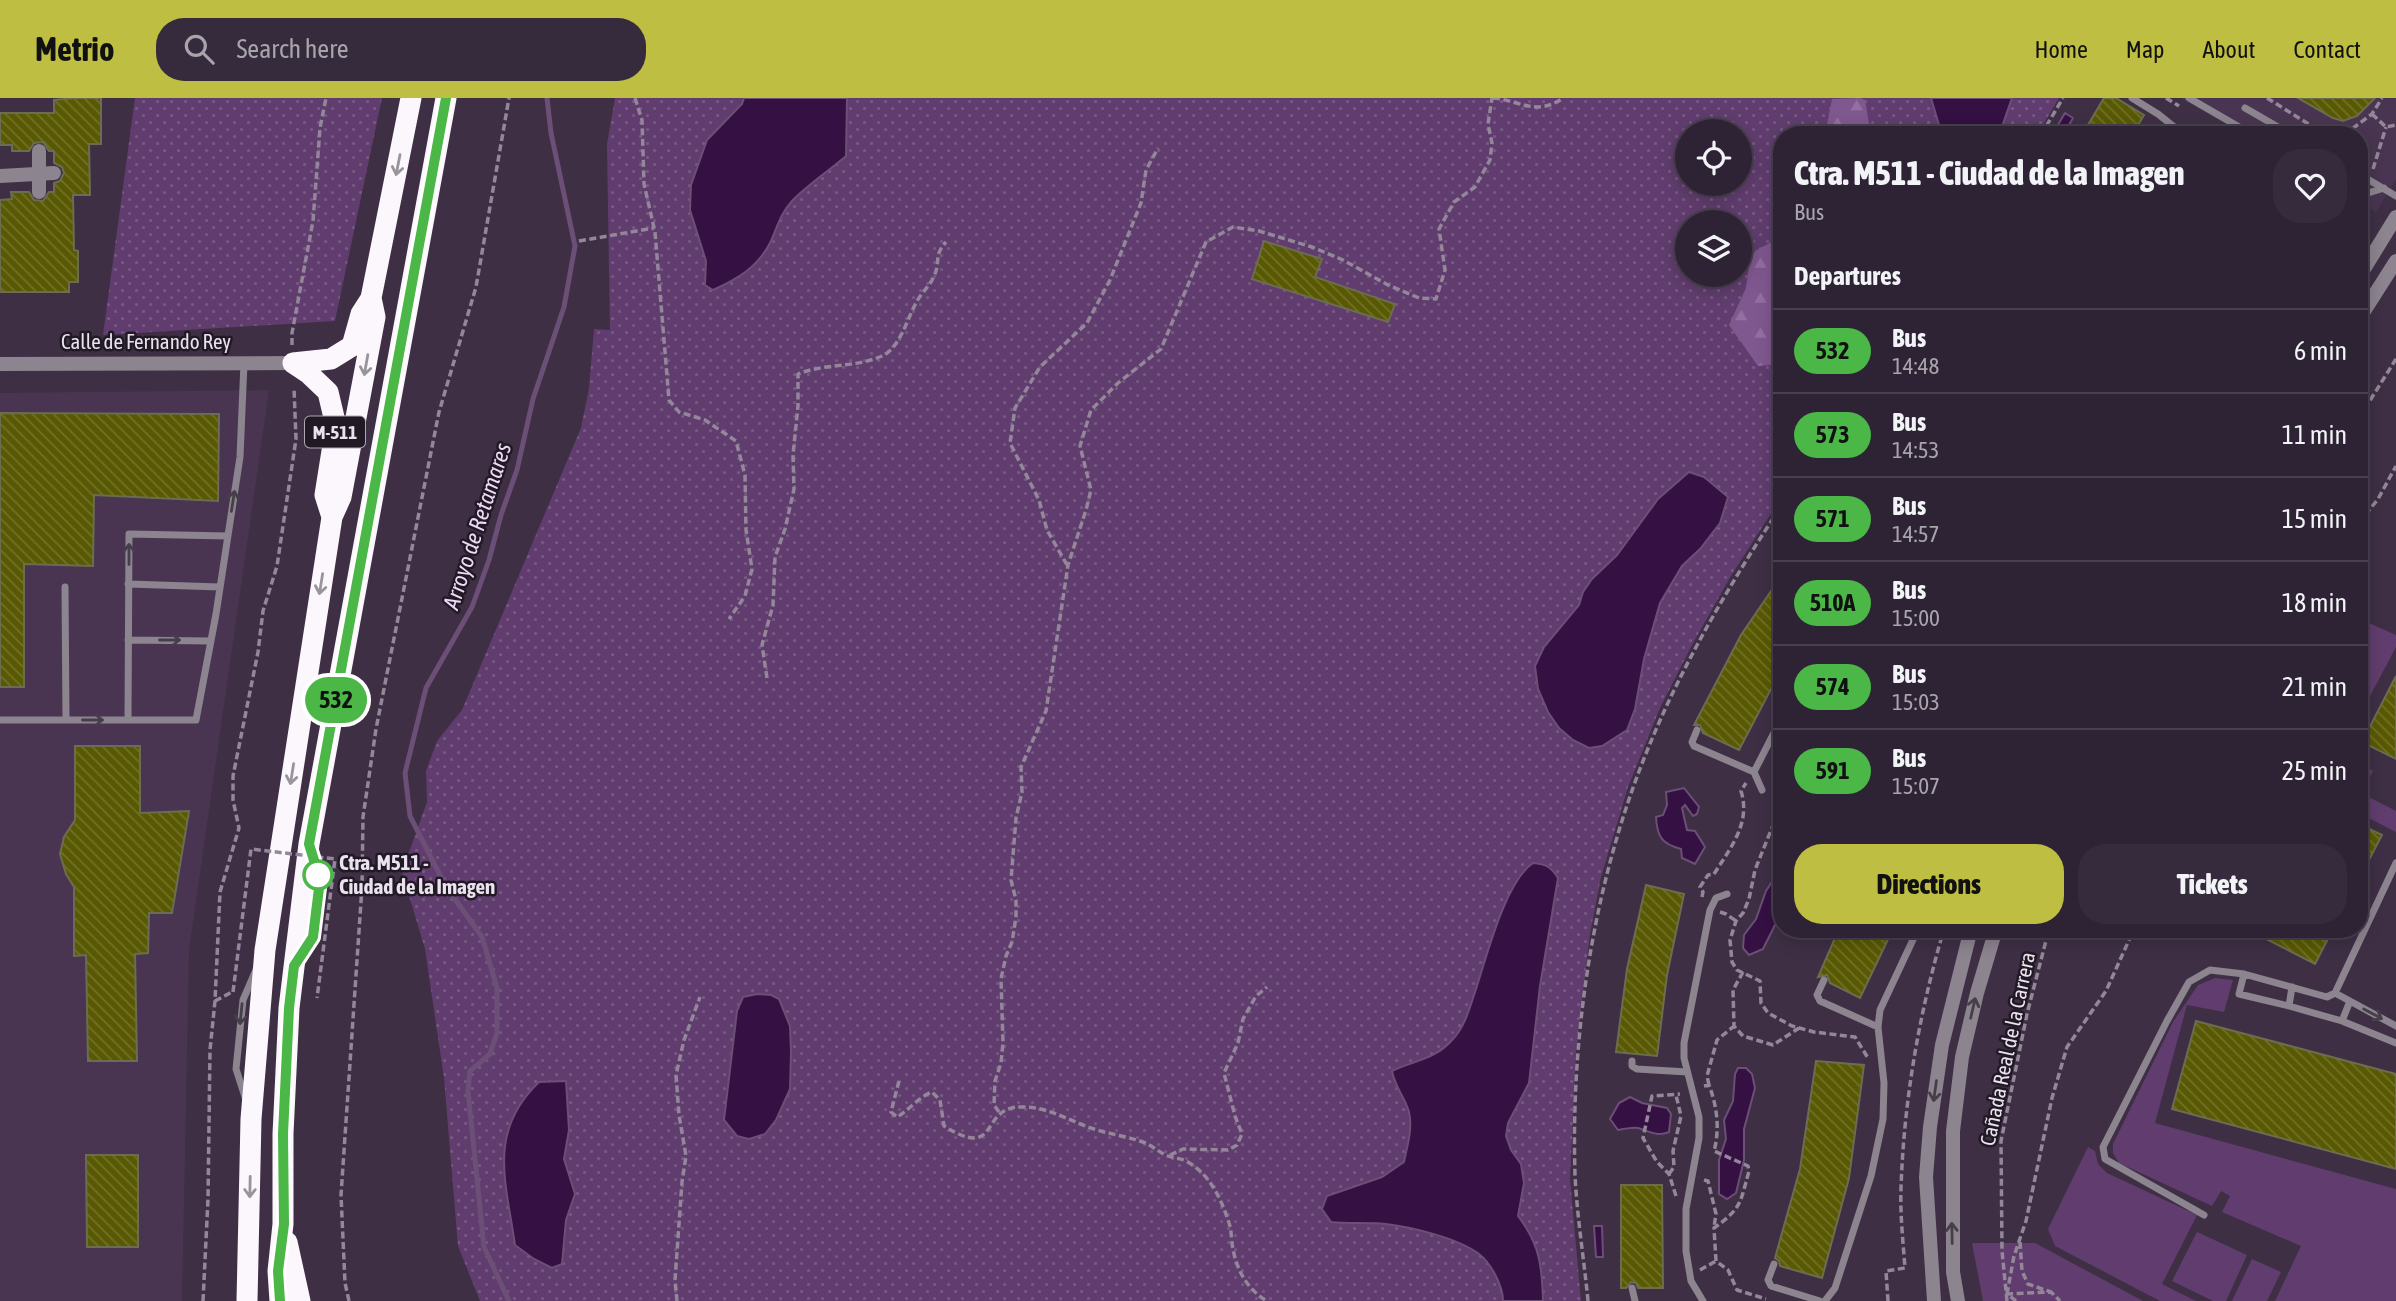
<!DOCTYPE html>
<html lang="en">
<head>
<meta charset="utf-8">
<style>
	:root { --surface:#2e2334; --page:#362b3c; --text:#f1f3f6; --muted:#a7a4ac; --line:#49404f; --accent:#bebe42 }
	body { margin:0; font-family:"Asap Condensed",sans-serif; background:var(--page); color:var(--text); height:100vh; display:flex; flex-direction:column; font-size:26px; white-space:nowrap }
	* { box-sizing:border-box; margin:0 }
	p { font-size:23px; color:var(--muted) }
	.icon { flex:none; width:38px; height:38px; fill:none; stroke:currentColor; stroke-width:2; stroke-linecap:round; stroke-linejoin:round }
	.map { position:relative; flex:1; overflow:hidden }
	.drawer { position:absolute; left:1773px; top:28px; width:595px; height:812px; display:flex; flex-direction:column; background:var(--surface); border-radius:28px; box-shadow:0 4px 18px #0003,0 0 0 2px var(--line) }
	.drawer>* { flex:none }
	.badge { padding:0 14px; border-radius:23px; font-size:24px; line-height:46px }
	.fabs { position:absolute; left:1675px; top:21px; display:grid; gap:14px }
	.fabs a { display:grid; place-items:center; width:77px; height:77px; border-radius:50%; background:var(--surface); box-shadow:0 4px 18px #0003,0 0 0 2px var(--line); font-size:35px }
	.map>.badge { position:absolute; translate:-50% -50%; box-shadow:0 0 0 4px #fff }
	h2 { padding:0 21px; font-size:26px; line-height:63px }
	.round { display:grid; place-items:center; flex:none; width:74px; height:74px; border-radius:28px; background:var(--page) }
	.summary { display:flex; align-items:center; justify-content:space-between; height:119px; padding:0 21px }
	h1 { font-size:33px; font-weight:800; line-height:52px }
	.cta { display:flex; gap:14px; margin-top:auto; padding:14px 21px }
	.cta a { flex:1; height:80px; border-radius:28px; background:var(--accent); color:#111; font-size:28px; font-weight:800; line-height:80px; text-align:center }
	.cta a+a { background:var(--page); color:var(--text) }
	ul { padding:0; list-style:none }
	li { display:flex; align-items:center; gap:21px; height:84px; padding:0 21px; border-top:2px solid var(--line) }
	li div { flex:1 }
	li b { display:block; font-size:26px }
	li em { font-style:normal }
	li .badge { min-width:77px; font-weight:700; text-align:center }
	header { display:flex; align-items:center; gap:42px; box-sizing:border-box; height:98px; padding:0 35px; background:var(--accent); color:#111 }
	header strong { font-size:33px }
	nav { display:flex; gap:38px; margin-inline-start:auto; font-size:24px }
	.search { width:490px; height:63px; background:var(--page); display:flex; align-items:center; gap:18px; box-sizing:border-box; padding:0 24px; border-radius:28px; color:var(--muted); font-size:26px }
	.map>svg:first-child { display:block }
	.built { fill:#493551 }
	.grass { fill:url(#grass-dots); fill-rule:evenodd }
	.forest { fill:url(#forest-firs) }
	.park { fill:#603d6e }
	.water { fill:#351043; stroke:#6c4f77; stroke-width:2 }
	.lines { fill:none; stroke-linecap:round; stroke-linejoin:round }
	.stream { stroke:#6c4f77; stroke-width:5 }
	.building { fill:url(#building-back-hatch); stroke:#6c6d50; stroke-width:2 }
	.path { stroke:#938799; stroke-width:3.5; stroke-dasharray:7 3.5; stroke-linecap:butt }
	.lane { stroke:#8c848f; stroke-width:7 }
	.street { stroke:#8c848f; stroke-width:14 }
	.highway { stroke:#fbf7fc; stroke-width:21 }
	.path-bridge { stroke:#938799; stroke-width:3.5; stroke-dasharray:7 3.5; stroke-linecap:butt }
	.oneway { stroke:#99949b }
	.oneway2 { stroke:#463f49 }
	.line-casing { stroke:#fff; stroke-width:16 }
	.line { stroke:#4ab747; stroke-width:10 }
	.stop-dot { fill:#fff; stroke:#4ab747; stroke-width:3.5 }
	.labels { text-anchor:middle; stroke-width:5; stroke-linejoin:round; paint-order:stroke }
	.shield { fill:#211a24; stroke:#aea6b3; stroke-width:2 }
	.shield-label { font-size:19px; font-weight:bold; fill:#ebe2f0 }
	.street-label { font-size:21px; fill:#ebe2f0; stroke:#211a24 }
	.stop-label { font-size:21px; font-weight:bold; fill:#ebe2f0; stroke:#211a24; text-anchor:start }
	.water-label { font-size:23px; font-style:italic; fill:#efd8f9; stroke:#211a24 }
</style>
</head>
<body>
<header>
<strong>Metrio</strong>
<div class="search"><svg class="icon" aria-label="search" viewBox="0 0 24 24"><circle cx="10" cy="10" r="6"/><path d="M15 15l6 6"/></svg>Search here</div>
<nav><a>Home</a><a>Map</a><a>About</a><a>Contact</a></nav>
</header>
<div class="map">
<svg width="2396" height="1203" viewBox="0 0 2396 1203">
	<defs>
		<pattern id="grass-dots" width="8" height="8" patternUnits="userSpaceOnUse" patternTransform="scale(1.75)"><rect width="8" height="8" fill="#603d6e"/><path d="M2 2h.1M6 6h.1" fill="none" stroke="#775983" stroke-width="1.8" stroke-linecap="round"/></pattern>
		<pattern id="forest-firs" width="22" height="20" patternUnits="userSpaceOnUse" patternTransform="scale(1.75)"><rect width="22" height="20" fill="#805890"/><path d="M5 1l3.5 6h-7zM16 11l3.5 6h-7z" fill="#9270a0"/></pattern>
		<pattern id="building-back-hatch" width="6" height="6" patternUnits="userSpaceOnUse" patternTransform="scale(1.75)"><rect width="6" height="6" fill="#595903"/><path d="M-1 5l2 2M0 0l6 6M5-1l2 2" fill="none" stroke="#717128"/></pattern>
	</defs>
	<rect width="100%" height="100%" fill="#3e2f45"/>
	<path class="built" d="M2181 0H2396V81L2376 114 2359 104V37H2244Z
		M269 292 189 852 182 1203H0V295Z"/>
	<path class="grass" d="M135 0H382L335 223 103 237Z
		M615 0H2059L2037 37H1782L1781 400 1732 476 1692 547 1660 610 1628 689 1601 779 1590 836 1576 954 1570 1081 1581 1203H480L458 1148 444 980 425 851 402 774 427 704 426 673 437 643 462 612 581 330 589 290 594 231 610 232 607 46ZM1687 33H1740V86H1687ZM1687 124H1740V177H1687Z"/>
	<path class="forest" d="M1860 0 1865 2 1871 37H1825L1832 1Z
		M1781 139V264L1780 266 1758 268 1729 227 1746 190 1749 169 1755 153Z"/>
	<path class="park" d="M2362 522 2396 537V549L2359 619V528Z
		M2359 665 2373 673 2361 695 2396 713V734L2359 715Z
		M2215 880 2233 882 2224 914 2187 907 2155 1025 2396 1091V1203H2275L2301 1148 2222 1114 2230 1098 2221 1093 2212 1108 2119 1065 2113 1055V1046L2173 924 2198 887Z
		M2088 1049 2095 1053 2098 1066 2107 1075 2197 1117 2162 1186 2196 1203H2160L2055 1148 2048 1131Z
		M2197 1134 2247 1157 2226 1203H2213L2172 1183Z
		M1972 1145H2035L2143 1203H1983Z
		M2252 1161 2281 1174 2267 1203H2232Z"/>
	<path class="water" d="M744 0H847L846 58C830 72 806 88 792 103 780 116 777 130 770 145 757 170 737 181 713 192L705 187 706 163 690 112 691 87 707 42 742 6Z
		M1931 0H2012L1999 37H1942Z
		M2065 15 2073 20 2063 37H2052Z
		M1689 374 1704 379 1728 399 1720 425 1700 451 1682 468 1660 505 1644 561 1635 611 1627 632 1602 648 1589 650 1573 642 1559 630 1548 614 1538 591 1535 568 1544 549 1579 507 1583 494 1592 481 1617 457 1658 401Z
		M1684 690 1699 709 1697 716 1693 718 1685 707 1682 710 1687 732 1695 733 1705 749 1695 766 1682 760 1681 751C1662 746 1657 739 1656 719L1663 717 1667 707 1666 694Z
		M1533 765C1546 766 1551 769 1558 780L1540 888 1529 985 1508 1025 1506 1038 1511 1052 1521 1066 1524 1085 1518 1118C1540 1147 1542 1168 1543 1203H1503C1503 1188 1491 1165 1479 1156 1458 1140 1411 1129 1386 1126 1368 1124 1349 1126 1331 1124L1322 1111 1327 1098 1382 1079 1404 1064C1407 1049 1413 1030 1409 1014 1405 1000 1395 989 1392 973 1415 962 1435 962 1453 941 1464 930 1469 912 1474 897 1486 862 1504 785 1533 765Z
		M1781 777V815L1763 851 1749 857 1743 850 1744 837 1756 821 1766 793 1775 779Z
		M757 896 771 897 779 901 790 928 791 954 790 991 776 1022 765 1036 749 1041 737 1038 724 1022 737 913 743 899Z
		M1738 970H1746L1752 976 1755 990 1744 1031V1062L1736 1095 1727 1101 1719 1096V1062L1726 1041 1724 1022 1733 1003 1735 976Z
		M566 983 569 1032 564 1061 575 1096 566 1122 562 1166 552 1170 534 1161 515 1147C506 1083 487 1034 539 984Z
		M1630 999 1642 1005 1667 1010 1671 1016 1669 1034C1657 1039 1649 1033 1638 1030 1632 1029 1624 1031 1618 1032L1610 1021 1619 1005Z
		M1594 1128H1602L1603 1159H1596Z"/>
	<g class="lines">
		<path class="stream" d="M509 1203 484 1149 468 993 470 973 490 956 497 935V890L482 839 445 787 410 718 405 675 426 590 472 509 489 462 501 417 517 372 533 301 564 209 575 148 551 35 547 0"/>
	</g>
	<path class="building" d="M75 0H101V46H89L90 97H73L74 152 78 153V184H69V194H0V102L12 101 11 94H29L34 102 43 103 49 94H54V85L60 83 64 75 62 69 54 65V53H49L43 44 34 45 29 53H12V47H0V15H54V2Z
		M2104 0H2116L2144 17 2132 37H2082Z
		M2298 0H2375L2357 18 2343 23 2333 20Z
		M1264 143 1322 161 1315 179 1395 206 1388 224 1252 181Z
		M0 315 219 316 218 403 94 397 93 468 24 466V589H0Z
		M1782 477V570L1739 652 1703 635 1700 627H1694L1741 537Z
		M2396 578V661L2362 644Z
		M75 648H140V715L189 713 172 815H149L148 855 135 856 137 963H88L86 857 74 858V789L66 776 60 756 64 739 75 722Z
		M2359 726 2382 737 2359 781Z
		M1646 787 1684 796 1667 877 1657 958 1616 954 1627 871Z
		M1839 831H1893L1860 900 1830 885 1827 877 1818 879Z
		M2247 831H2333L2315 866Z
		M2196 923 2396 976V1071L2172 1011Z
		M1816 963 1864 967 1849 1080 1822 1180 1780 1168 1779 1163 1775 1160 1800 1071Z
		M86 1057H138V1149H87Z
		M1621 1087H1662L1663 1190H1638L1636 1185 1631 1184 1626 1190H1621Z"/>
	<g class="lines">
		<path class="path" d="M635 0 642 22 644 86 655 134 669 302 679 314 705 322 736 343 745 377 746 432 752 471 745 498 729 521
			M1493 0C1519 2 1536 19 1563 0
			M2166 0 2179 8
			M2267 0 2326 37
			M2372 16 2386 29 2396 27
			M2041 37 2063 0
			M2344 37 2372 16 2382 0
			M2373 71 2386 29
			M579 143 654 130
			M292 247V235L313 123 320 30 326 0
			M2359 320 2396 261
			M2359 425 2378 401 2396 368
			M1067 467 1047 432 1039 402 1010 345 1015 310 1040 269 1087 225 1110 182 1141 105 1146 72 1158 50
			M767 580 762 547 773 507 775 459 785 431 794 391 793 357 798 308V276C825 265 855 270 882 258 900 250 907 221 916 205 921 195 930 188 934 178 941 164 933 158 946 144
			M1782 705 1755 772 1749 801 1743 815 1736 823 1730 842 1732 864 1737 872 1760 883 1761 905 1768 915 1792 928 1814 934 1855 939 1868 960
			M1702 799 1703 794 1700 789 1708 777 1714 776C1731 749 1751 725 1741 693L1746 685
			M1720 814 1726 816 1736 823
			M1743 874 1733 892 1734 928 1743 938 1773 947 1799 930
			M215 903 232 894
			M899 983 891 1014 897 1019C909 1012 919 999 932 994L940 1002 944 1028C1002 1064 978 1007 1023 1009 1049 1009 1069 1023 1094 1031 1109 1036 1125 1038 1140 1043 1151 1046 1158 1054 1168 1058 1173 1060 1179 1060 1184 1062 1209 1074 1221 1100 1229 1125 1232 1133 1231 1143 1233 1151 1237 1173 1248 1192 1267 1203
			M1709 987 1707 978 1717 942 1734 928
			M1704 988 1709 987C1717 1008 1720 1031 1714 1053L1748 1068 1749 1073C1740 1105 1742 1110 1714 1130L1716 1163 1728 1172 1737 1192 1766 1201
			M999 1014 994 1007 995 983 1001 965 1003 945 1001 881 1006 858 1012 844 1016 819V802L1011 782 1016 720 1022 694 1021 669 1046 613 1068 467 1086 412 1091 392 1080 348 1091 312 1118 285 1161 251 1206 144 1233 129 1259 133 1312 149 1343 162 1388 187 1419 200 1436 201 1445 172 1439 131 1454 104 1475 89 1490 62 1492 45 1488 26 1492 0
			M1170 1057 1183 1051 1228 1052 1237 1047 1242 1036 1235 1018 1224 975 1238 945 1243 921 1256 898 1267 889
			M1669 1076 1674 1069 1673 1053 1681 1018 1676 997
			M1704 1082 1708 1083 1716 1116 1714 1129
			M1676 1098 1669 1076 1657 1064 1643 1040 1652 998 1680 996
			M2020 1144 2022 1173 2028 1186 2051 1194
			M1700 1172 1716 1163
			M2007 1196 2014 1158 2026 1123 2052 1000 2067 949 2106 893 2134 831
			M203 1203 208 1101 210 952 215 903 220 794 239 730 233 702V678L258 554 263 513 277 468 296 341 294 290
			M349 1203 345 1185 341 1097 362 789 363 719 376 631 439 314 476 189 509 0
			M677 1203 675 1182 682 1084 686 1058 679 1017 676 977 684 942 700 899
			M1588 1203C1584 1161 1577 1119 1575 1077 1571 946 1590 810 1634 687 1670 587 1723 496 1782 407
			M1888 1203 1886 1173 1905 1170C1903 1143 1900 1116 1901 1090 1904 1001 1919 916 1944 831
			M2007 1203 2002 1153 2001 1043 2027 916 2049 831
			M2016 1203 2007 1196 2051 1194 2060 1203"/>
		<path class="lane" d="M2132 0 2158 16 2178 32
			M2189 0 2253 37
			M2245 10 2292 37
			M2168 37 2178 32 2187 37
			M2359 76 2396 98
			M2359 94 2368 95 2384 90
			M128 486 220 489
			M65 489 66 622
			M128 542 211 543
			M0 622H196L216 516 240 359 244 265
			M128 622 129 436 228 438
			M1697 632 1692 644 1694 648 1754 674
			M1762 692 1754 674 1782 619
			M302 856C319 830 324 793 315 764
			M2244 876 2239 896 2289 908
			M1824 882 1817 897 1820 903 1878 929
			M2292 889 2289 908 2342 923
			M2335 895 2396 928
			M2350 903 2342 923 2396 945
			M1632 963V968L1637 971 1687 974
			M246 1002 236 971 243 902 256 872
			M2204 1117 2105 1061 2103 1049 2167 923 2189 884 2210 872 2244 876 2327 899 2335 895 2396 765
			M1774 1166 1768 1182 1771 1188 1820 1203
			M1632 1190 1635 1203
			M1703 1203 1691 1183 1686 1153V1111L1699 1040V1019L1684 960V945L1710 812 1716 800 1727 796
			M1825 1203 1835 1190 1871 1078 1883 1021 1884 985 1878 929 1880 912 1918 831"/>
		<path class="street" d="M0 78 54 75
			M39 94V53
			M2359 179 2396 119
			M2359 221 2396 163
			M0 266 293 265
			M1934 1203 1926 1079 1930 1029 1942 947 1971 831
			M1958 1203 1953 1174V1033L1962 959 1977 895 1996 831"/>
		<path class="highway" d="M293 265 308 275 328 294 336 328 325 397 332 419
			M293 265 331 261 352 248 361 216 370 202
			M287 1144 300 1203
			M247 1203 251 1021 265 852 332 419 341 399 375 219 371 200 411 0
			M280 1203 278 1173 283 1126V1036L289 910 309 746 446 0"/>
		<path class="path-bridge" d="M233 894 251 751 335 761 317 900"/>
	</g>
	<defs><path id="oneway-shaft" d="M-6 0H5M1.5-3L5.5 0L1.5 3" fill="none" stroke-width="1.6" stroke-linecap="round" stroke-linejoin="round" transform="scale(1.75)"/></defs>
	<g class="oneway">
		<use href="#oneway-shaft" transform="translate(398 67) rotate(101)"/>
		<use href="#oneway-shaft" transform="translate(366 267) rotate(100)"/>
		<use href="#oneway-shaft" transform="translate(321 486) rotate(99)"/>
		<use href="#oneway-shaft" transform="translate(292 676) rotate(99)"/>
		<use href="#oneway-shaft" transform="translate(250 1089) rotate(91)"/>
	</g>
	<g class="oneway2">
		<use href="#oneway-shaft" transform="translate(233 403) rotate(-81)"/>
		<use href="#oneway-shaft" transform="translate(129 456) rotate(-90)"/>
		<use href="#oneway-shaft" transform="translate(170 542)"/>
		<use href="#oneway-shaft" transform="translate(93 622)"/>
		<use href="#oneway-shaft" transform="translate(1973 910) rotate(-77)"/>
		<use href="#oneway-shaft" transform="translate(241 916) rotate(96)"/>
		<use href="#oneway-shaft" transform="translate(2373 916) rotate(28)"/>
		<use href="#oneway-shaft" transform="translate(1935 993) rotate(98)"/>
		<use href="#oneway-shaft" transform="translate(1952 1135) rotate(-91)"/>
	</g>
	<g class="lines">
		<g class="line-casing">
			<path id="line" d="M280 1203 278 1173 284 1126 283 1036 289 910 294 868 313 839 320 782 309 746 446 0"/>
		</g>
		<use href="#line" class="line"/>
	</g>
	<circle class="stop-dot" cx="318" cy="777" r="14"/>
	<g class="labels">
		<rect class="shield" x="305" y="318.5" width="60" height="31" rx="5"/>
		<g class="shield-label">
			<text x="335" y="341">M-511</text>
		</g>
		<g class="street-label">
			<text x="146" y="251">Calle de Fernando Rey</text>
			<text transform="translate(2008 951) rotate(-78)" y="7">Cañada Real de la Carrera</text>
		</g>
		<g class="stop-label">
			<text x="339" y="772">Ctra. M511 -<tspan x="339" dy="24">Ciudad de la Imagen</tspan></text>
		</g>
		<g class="water-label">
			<text transform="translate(477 428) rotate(-72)" y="8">Arroyo de Retamares</text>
		</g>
	</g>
</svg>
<div class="fabs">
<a><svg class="icon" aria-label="locate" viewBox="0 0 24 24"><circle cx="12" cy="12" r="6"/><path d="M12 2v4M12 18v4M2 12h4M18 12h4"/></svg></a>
<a><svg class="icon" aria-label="layers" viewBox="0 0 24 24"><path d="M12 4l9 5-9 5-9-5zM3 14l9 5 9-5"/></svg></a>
</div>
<b class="badge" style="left:336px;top:602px;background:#4ab747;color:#111">532</b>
<section class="drawer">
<div class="summary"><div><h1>Ctra. M511 - Ciudad de la Imagen</h1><p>Bus</p></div><a class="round"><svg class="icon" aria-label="heart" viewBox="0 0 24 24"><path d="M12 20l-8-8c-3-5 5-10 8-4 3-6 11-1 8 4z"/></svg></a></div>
<h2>Departures</h2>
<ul>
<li><span class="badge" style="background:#4ab747;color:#111">532</span><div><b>Bus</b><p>14:48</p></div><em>6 min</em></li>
<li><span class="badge" style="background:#4ab747;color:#111">573</span><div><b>Bus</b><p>14:53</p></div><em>11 min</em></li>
<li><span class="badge" style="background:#4ab747;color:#111">571</span><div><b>Bus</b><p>14:57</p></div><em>15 min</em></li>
<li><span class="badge" style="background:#4ab747;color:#111">510A</span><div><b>Bus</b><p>15:00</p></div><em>18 min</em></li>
<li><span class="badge" style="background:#4ab747;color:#111">574</span><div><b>Bus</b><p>15:03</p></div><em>21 min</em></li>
<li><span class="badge" style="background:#4ab747;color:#111">591</span><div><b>Bus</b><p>15:07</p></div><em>25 min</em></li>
</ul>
<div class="cta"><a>Directions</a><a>Tickets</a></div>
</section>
</div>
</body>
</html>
